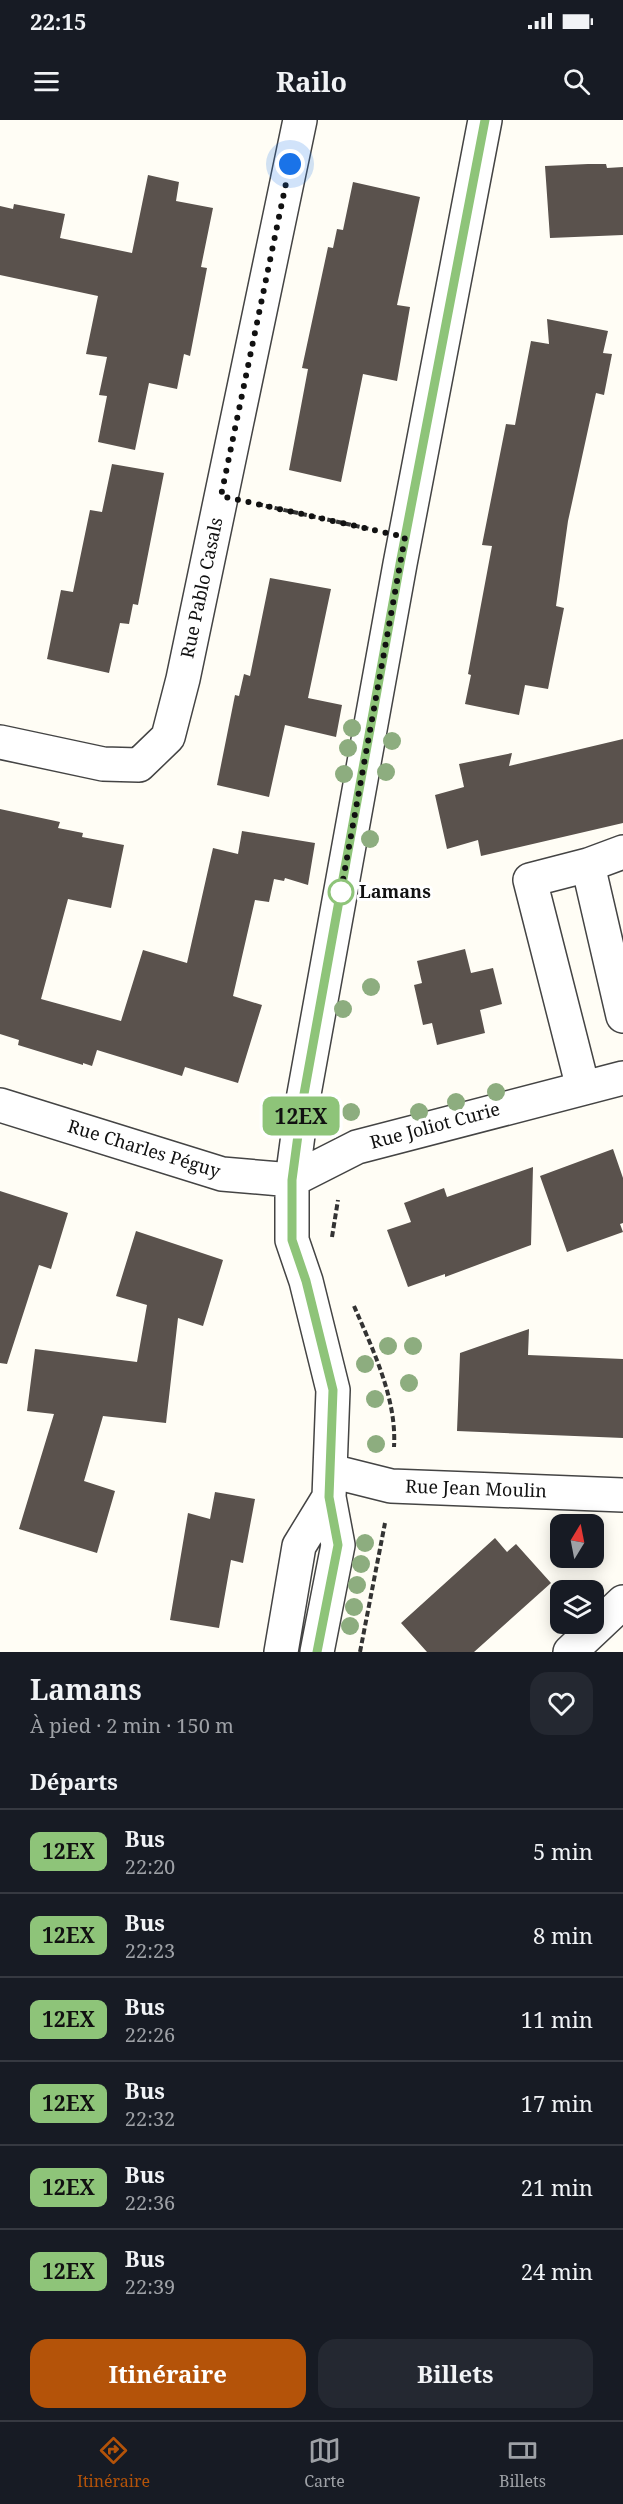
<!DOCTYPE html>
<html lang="fr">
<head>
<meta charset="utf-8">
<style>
	:root { --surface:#171b24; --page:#242831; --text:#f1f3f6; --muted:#9ea1a6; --line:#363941; --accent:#b45309 }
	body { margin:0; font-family:"Noto Serif",serif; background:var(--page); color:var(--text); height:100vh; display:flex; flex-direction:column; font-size:22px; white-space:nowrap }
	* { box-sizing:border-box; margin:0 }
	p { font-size:20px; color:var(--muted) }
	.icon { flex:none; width:33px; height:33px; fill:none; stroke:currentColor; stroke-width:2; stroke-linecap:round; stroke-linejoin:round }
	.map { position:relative; height:1532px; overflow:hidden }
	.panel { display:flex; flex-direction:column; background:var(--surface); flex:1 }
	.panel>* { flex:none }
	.badge { padding:0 12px; border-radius:9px; font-size:21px; line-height:39px }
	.needle { width:39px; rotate:10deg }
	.tools { position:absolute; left:550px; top:1394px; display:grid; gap:12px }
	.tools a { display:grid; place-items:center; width:54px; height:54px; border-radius:12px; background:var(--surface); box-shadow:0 3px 15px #0003; font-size:30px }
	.you { position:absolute; width:30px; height:30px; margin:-15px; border:4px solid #fff; border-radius:50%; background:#1a73e8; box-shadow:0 0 0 9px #1a73e833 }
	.map>.badge { position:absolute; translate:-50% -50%; box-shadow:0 0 0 3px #fff }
	h2 { padding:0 30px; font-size:22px; line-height:54px }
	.round { display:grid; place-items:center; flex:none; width:63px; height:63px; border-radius:18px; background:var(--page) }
	.summary { display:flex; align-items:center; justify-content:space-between; height:102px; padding:0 30px }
	h1 { font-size:28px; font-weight:700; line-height:45px }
	.button { display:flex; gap:12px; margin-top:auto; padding:12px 30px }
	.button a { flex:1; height:69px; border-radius:18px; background:var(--accent); color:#fff; font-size:24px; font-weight:700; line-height:69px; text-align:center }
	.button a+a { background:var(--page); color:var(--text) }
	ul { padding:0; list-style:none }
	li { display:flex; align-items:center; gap:18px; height:84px; padding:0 30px; border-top:2px solid var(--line) }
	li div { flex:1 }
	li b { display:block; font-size:22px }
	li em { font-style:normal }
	li .badge { min-width:66px; font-weight:700; text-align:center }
	.status { display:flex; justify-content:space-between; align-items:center; height:42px; padding:0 30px; background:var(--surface); direction:ltr }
	.status svg { height:16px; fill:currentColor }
	header { display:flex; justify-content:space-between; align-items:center; height:78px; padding:0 30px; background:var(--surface); font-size:27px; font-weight:700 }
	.menu { display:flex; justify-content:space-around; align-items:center; height:84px; border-top:2px solid var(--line); background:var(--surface); font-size:16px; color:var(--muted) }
	.menu a { display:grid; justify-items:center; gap:3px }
	.menu .selected { color:var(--accent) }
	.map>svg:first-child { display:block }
	.building { fill:#5a524d }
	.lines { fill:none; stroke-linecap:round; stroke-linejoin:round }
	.street-casing { stroke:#444; stroke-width:36 }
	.path { stroke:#333; stroke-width:4; stroke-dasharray:6 3; stroke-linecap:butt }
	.street { stroke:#fff; stroke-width:33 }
	.tree { fill:#8dad7f }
	.line-casing { stroke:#fff; stroke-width:14 }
	.line { stroke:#8ec479; stroke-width:9 }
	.walk { stroke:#111; stroke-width:6; stroke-dasharray:0 10.8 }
	.stop-dot { fill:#fff; stroke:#8ec479; stroke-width:3 }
	.labels { text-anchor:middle; stroke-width:6; stroke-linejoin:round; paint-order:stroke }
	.street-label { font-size:18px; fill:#111; stroke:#fff }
	.stop-label { font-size:18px; font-weight:bold; fill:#111; stroke:#fff; text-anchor:start }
</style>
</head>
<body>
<div class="status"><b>22:15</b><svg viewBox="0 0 49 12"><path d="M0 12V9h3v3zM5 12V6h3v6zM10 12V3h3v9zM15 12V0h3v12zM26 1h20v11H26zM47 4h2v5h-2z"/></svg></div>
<header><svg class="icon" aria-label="menu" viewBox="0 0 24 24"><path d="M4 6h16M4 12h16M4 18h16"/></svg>Railo<svg class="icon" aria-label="search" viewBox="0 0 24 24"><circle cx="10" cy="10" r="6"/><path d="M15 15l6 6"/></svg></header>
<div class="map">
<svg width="623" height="1532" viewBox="0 0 623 1532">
	<rect width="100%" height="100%" fill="#fffdf5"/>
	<path class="building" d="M588 44H606L607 48 623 47V115L550 118 545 46Z
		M148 55 179 62 176 81 213 88 201 147 207 148 190 236 184 234 177 269 149 263 135 330 98 322 107 276 99 275 107 237 86 234 98 176 0 155V86L13 89 14 84 65 94 60 118 132 133Z
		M353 62 420 77 397 185 410 187 397 261 363 254 341 362 289 350 308 249 302 248 328 127 333 128 337 109 343 110Z
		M547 199 608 211 603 233 612 234 604 275 596 273 568 401 556 486 564 488 548 569 525 565 519 595 465 584 471 555 468 554 492 426 482 425 506 304 515 305 531 221 549 224Z
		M112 344 164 353 138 485 133 484 129 504 120 503 109 553 47 539 61 470 73 472 90 390 102 392Z
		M270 458 331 469 308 578 342 585 336 617 285 605 269 677 217 665 235 575 239 576 244 554 250 556Z
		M623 619V703L481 736 478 720 447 729 435 675 464 667 459 644 512 633 509 646Z
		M0 689 60 702 58 708 83 713 82 717 124 725 111 788 68 779 41 879 121 901 143 830 187 843 213 728 238 734 242 711 315 723 308 765 285 758 284 761 274 759 269 782 255 780 233 876 262 885 238 963 185 947 182 956 97 930 92 946 83 943V945L18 925 19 920 0 914Z
		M465 829 471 853 493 848 502 884 480 890 485 913 437 925 432 903 423 905 414 865 422 863 417 841Z
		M613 1029 623 1058V1103L620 1104 623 1112 567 1132 540 1056Z
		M533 1047 531 1125 445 1157V1154L408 1167 387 1110 411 1102 404 1083 444 1068 447 1077Z
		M0 1071 68 1093 51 1149 39 1145 7 1244 0 1243Z
		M136 1111 223 1140 203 1206 178 1198 166 1303 103 1296 84 1361 115 1371 97 1433 19 1409 54 1294 27 1291 35 1229 137 1242 147 1185 116 1176Z
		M529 1209 528 1235 623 1239V1318L457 1311 460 1233Z
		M215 1372 255 1379 243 1443 231 1440 219 1508 170 1500 188 1393 210 1399Z
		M495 1418 507 1432 516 1424 551 1463 474 1532H427L401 1503Z"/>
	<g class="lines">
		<g class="street-casing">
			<path id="street" d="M0 622 103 644 139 645 168 617 183 559 300 0
				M588 745 623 896
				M583 968 530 760 588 745 623 732
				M0 985 222 1054 292 1060
				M292 1060 357 1027 623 958
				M331 1351 391 1366 623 1375
				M281 1532 299 1426 329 1377
				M317 1532 338 1425 329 1377 333 1270 306 1161 292 1120V1060L302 985 400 444 485 0
				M570 1532 623 1482"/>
		</g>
		<path class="path" d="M257 384 370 409
			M332 1117 338 1080
			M354 1186C373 1230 397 1279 394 1327
			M360 1532 385 1403"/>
		<use href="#street" class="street"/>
	</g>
	<g class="tree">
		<circle cx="352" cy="608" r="9"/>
		<circle cx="392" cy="621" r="9"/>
		<circle cx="348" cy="628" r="9"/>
		<circle cx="386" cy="652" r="9"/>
		<circle cx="344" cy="654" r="9"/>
		<circle cx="370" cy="719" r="9"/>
		<circle cx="371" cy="867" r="9"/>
		<circle cx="343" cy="889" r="9"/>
		<circle cx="496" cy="972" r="9"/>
		<circle cx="456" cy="982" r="9"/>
		<circle cx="351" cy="992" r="9"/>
		<circle cx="419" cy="992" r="9"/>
		<circle cx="388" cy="1226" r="9"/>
		<circle cx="413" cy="1226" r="9"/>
		<circle cx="365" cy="1244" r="9"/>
		<circle cx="409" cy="1263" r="9"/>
		<circle cx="375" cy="1279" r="9"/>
		<circle cx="376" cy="1324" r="9"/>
		<circle cx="365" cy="1423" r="9"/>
		<circle cx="361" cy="1444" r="9"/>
		<circle cx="357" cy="1465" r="9"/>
		<circle cx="354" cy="1487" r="9"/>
		<circle cx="350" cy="1506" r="9"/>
	</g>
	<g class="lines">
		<g class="line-casing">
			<path id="line" d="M317 1532 338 1425 329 1377 333 1270 306 1161 292 1120V1060L302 985 400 444 485 0"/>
		</g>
		<use href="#line" class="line"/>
		<path class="walk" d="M290 44 221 376 405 417 339 782 341 772"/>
	</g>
	<circle class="stop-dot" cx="341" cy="772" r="12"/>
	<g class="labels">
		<g class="street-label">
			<text transform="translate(202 468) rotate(-78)" y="6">Rue Pablo Casals</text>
			<text transform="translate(435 1006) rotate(-15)" y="6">Rue Joliot Curie</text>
			<text transform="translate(144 1029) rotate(17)" y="6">Rue Charles Péguy</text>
			<text transform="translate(476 1369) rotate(2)" y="6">Rue Jean Moulin</text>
		</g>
		<g class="stop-label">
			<text x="359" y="778">Lamans</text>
		</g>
	</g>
</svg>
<div class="tools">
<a><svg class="needle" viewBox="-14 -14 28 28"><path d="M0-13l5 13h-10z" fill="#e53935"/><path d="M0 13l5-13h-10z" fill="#9ea1a6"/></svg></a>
<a><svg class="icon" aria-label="layers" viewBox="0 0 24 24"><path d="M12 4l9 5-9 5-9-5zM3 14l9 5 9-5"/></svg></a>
</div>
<div class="you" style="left:290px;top:44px"></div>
<b class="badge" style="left:301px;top:996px;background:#8ec479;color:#111">12EX</b>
</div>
<section class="panel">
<div class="summary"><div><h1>Lamans</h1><p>À pied · 2 min · 150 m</p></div><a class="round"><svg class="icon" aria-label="heart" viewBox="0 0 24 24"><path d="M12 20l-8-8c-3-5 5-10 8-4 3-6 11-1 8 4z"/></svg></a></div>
<h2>Départs</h2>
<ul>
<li><span class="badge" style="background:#8ec479;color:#111">12EX</span><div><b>Bus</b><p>22:20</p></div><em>5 min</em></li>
<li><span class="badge" style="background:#8ec479;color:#111">12EX</span><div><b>Bus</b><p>22:23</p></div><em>8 min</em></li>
<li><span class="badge" style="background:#8ec479;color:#111">12EX</span><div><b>Bus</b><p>22:26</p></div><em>11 min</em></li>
<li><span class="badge" style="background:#8ec479;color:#111">12EX</span><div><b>Bus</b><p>22:32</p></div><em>17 min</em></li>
<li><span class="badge" style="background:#8ec479;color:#111">12EX</span><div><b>Bus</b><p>22:36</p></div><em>21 min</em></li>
<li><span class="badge" style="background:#8ec479;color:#111">12EX</span><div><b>Bus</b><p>22:39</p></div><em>24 min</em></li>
</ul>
<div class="button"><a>Itinéraire</a><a>Billets</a></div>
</section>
<nav class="menu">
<a class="selected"><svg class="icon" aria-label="directions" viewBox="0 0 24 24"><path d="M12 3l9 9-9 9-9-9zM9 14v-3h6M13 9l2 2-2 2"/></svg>Itinéraire</a>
<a><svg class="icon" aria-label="map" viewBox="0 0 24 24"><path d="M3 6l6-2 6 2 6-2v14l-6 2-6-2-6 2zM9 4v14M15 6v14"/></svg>Carte</a>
<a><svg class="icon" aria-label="tickets" viewBox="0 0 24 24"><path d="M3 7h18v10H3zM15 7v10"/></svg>Billets</a>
</nav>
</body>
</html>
